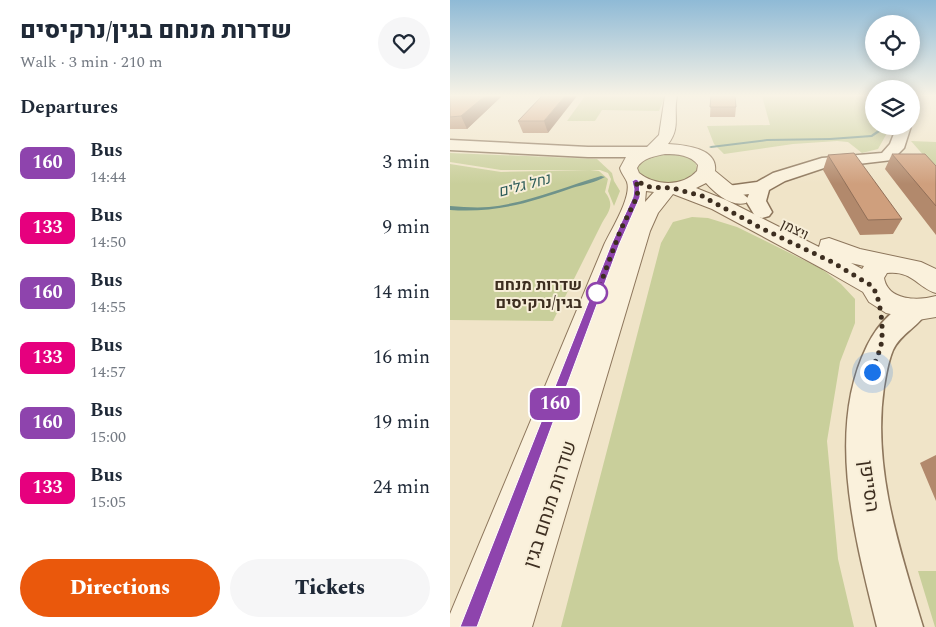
<!DOCTYPE html>
<html lang="en">
<head>
<meta charset="utf-8">
<style>
	:root { --surface:#fff; --page:#f6f6f7; --text:#1f2937; --muted:#747a83; --accent:#ea580c }
	body { margin:0; font-family:Spectral,Heebo,serif; background:var(--page); color:var(--text); height:100vh; display:flex; flex-direction:column; font-size:19px; white-space:nowrap }
	* { box-sizing:border-box; margin:0 }
	p { font-size:16px; color:var(--muted) }
	.icon { flex:none; width:28px; height:28px; fill:none; stroke:currentColor; stroke-width:2; stroke-linecap:round; stroke-linejoin:round }
	.map { position:relative; flex:1; overflow:hidden }
	.drawer { display:flex; flex-direction:column; background:var(--surface); width:450px }
	.drawer>* { flex:none }
	.badge { padding:0 10px; border-radius:8px; font-size:18px; line-height:32px }
	.buttons { position:absolute; left:415px; top:15px; display:grid; gap:10px }
	.buttons a { display:grid; place-items:center; width:55px; height:55px; border-radius:50%; background:var(--surface); box-shadow:0 2px 12px #0003; font-size:25px }
	.you { position:absolute; width:25px; height:25px; margin:-12px; border:4px solid #fff; border-radius:50%; background:#1a73e8; box-shadow:0 0 0 8px #1a73e833 }
	.map>.badge { position:absolute; translate:-50% -50%; box-shadow:0 0 0 2px #fff }
	h2 { padding:0 20px; font-size:19px; line-height:45px }
	.round { display:grid; place-items:center; flex:none; width:52px; height:52px; border-radius:26px; background:var(--page) }
	.headline { display:flex; align-items:center; justify-content:space-between; height:85px; padding:0 20px }
	h1 { font-size:24px; font-weight:800; line-height:38px }
	.cta { display:flex; gap:10px; margin-top:auto; padding:10px 20px }
	.cta a { flex:1; height:58px; border-radius:30px; background:var(--accent); color:#fff; font-size:20px; font-weight:800; line-height:58px; text-align:center }
	.cta a+a { background:var(--page); color:var(--text) }
	ul { padding:0; list-style:none }
	li { display:flex; align-items:center; gap:15px; height:65px; padding:0 20px }
	li div { flex:1 }
	li b { display:block; font-size:19px }
	li em { font-style:normal }
	li .badge { min-width:55px; font-weight:700; text-align:center }
	main { display:flex; flex:1; min-height:0 }
	.map>svg:first-child { display:block }
	.green { fill:#c9cf9b }
	.lines { fill:none; stroke-linecap:round; stroke-linejoin:round }
	.stream { fill:#6f938a; fill-rule:evenodd }
	.minor-casing { stroke:#8d765c; stroke-width:3 }
	.tertiary-casing { stroke:#8d765c; stroke-width:2 }
	.minor { fill:#faf1dc; fill-rule:evenodd }
	.tertiary { fill:#faf1dc; fill-rule:evenodd }
	.wall { fill:#b2896c }
	.shaded-wall { fill:#916f58 }
	.building { fill:#cf9f7d; stroke:#916f58 }
	.line { fill:#8e44ad; stroke:#fff }
	.walk { stroke:#3d2e20; stroke-width:5; stroke-dasharray:0 9 }
	.stop-dot { fill:#fff; stroke:#8e44ad; stroke-width:2.5 }
	.labels { text-anchor:middle; stroke-width:4; stroke-linejoin:round; paint-order:stroke }
	.far-street-label { font-size:14px; fill:#3d2e20; stroke:#f7eed8 }
	.far-water-label { font-size:15px; font-style:italic; fill:#2f5d5a; stroke:#f7eed8 }
	.stop-label { font-size:16px; font-weight:bold; fill:#3d2e20; stroke:#f7eed8; text-anchor:end }
	.near-street-label { font-size:19px; fill:#3d2e20; stroke:#f7eed8 }
</style>
</head>
<body>
<main>
<section class="drawer">
<div class="headline"><div><h1>שדרות מנחם בגין/נרקיסים</h1><p>Walk · 3 min · 210 m</p></div><a class="round"><svg class="icon" aria-label="heart" viewBox="0 0 24 24"><path d="M12 20l-8-8c-3-5 5-10 8-4 3-6 11-1 8 4z"/></svg></a></div>
<h2>Departures</h2>
<ul>
<li><span class="badge" style="background:#8e44ad;color:#fff">160</span><div><b>Bus</b><p>14:44</p></div><em>3 min</em></li>
<li><span class="badge" style="background:#e6007e;color:#fff">133</span><div><b>Bus</b><p>14:50</p></div><em>9 min</em></li>
<li><span class="badge" style="background:#8e44ad;color:#fff">160</span><div><b>Bus</b><p>14:55</p></div><em>14 min</em></li>
<li><span class="badge" style="background:#e6007e;color:#fff">133</span><div><b>Bus</b><p>14:57</p></div><em>16 min</em></li>
<li><span class="badge" style="background:#8e44ad;color:#fff">160</span><div><b>Bus</b><p>15:00</p></div><em>19 min</em></li>
<li><span class="badge" style="background:#e6007e;color:#fff">133</span><div><b>Bus</b><p>15:05</p></div><em>24 min</em></li>
</ul>
<div class="cta"><a>Directions</a><a>Tickets</a></div>
</section>
<div class="map">
<svg width="486" height="627" viewBox="0 0 486 627">
	<rect width="100%" height="100%" fill="#f0e4c8"/>
	<path class="green" d="M135 96H215L209 111 152 110 145 121H117Z
		M312 96H424V126H441L428 149 412 153 398 142 387 141 343 144 274 154 264 144 257 126 320 125Z
		M461 141 486 142V165H482Z
		M0 153 147 159 162 173 164 181 170 191 164 206 158 191 161 179 158 173 150 170H51L0 162Z
		M210 154H229L243 160 246 164 247 169C240 183 217 186 202 182 197 180 192 176 188 173 184 159 200 157 210 154Z
		M0 164 51 172 140 170 149 171 158 179 155 192C165 205 159 211 152 223L103 321 0 320Z
		M242 217 258 218 287 227 372 269 391 284 405 299V323L390 362 377 441 388 559 404 627H111L211 243 223 222Z
		M468 571H486V627H485Z"/>
	<g class="lines">
		<path class="stream" d="M434 126H439L422 137 380 140 317 141 261 148 259 147 261 146 317 139 380 138 421 135Z
			M151 176 155 177C146 182 133 185 122 188 79 203 46 213 0 210V206C13 207 26 208 39 207 77 203 115 187 151 176Z"/>
		<g class="minor-casing">
			<path id="minor" d="M447 126H461L454 148 442 160 374 168 335 181 319 190 316 201 322 212 319 216 312 218 305 216 296 201 299 194 276 197 270 195 267 191 270 187 307 182 323 173 372 158 432 153 440 144Z
				M0 140 138 147H199L205 149 207 152 205 155 199 157H138L0 150Z
				M465 300 474 303 478 310C470 326 451 333 443 350 438 362 436 375 434 387 422 469 450 550 473 627H427C406 541 375 431 417 346 427 326 443 307 465 300Z"/>
		</g>
		<g class="tertiary-casing">
			<path id="tertiary" d="M215 96H227C223 115 231 128 218 144 235 145 268 148 265 171L299 199 296 203C281 207 266 194 256 183L246 188 276 200 369 247 371 240 379 238 410 249 471 262 486 269V293C467 287 462 270 437 273L434 278C438 301 468 301 486 296V317L468 320 436 313 419 302 413 292 373 269 262 209 223 194 208 213 200 231 82 627H0V614L154 245C161 230 182 197 177 182 175 177 171 173 170 168L176 157 196 148 209 135ZM215 154C227 154 241 155 248 165L247 171C233 187 205 186 189 173L187 168C192 158 205 156 215 154ZM196 191 204 192 195 202ZM401 263 414 266 412 269Z"/>
		</g>
		<use href="#minor" class="minor"/>
		<use href="#tertiary" class="tertiary"/>
	</g>
	<path class="wall" d="M0 96H52L17 129H0Z
		M92 96 98 133H73L68 121Z
		M261 96 286 107 285 117H260Z
		M442 154 486 166V235L435 169Z
		M378 155 452 219 443 234 410 235 373 170Z
		M486 455V501L470 463Z"/>
	<path class="shaded-wall" d="M35 96H52L17 129 11 116Z
		M115 96H127L98 133 94 121Z"/>
	<path class="building" d="M0 96H35L11 116 0 117Z
		M92 96H115L94 121H68Z
		M261 96H285L286 107H260Z
		M404 153 452 219 418 220 378 155Z
		M442 154H475L486 166V206Z"/>
	<linearGradient id="sky" x2="0" y2="1"><stop stop-color="#8fbad6"/><stop offset="0.52" stop-color="#f8f3e6"/><stop offset="1" stop-color="#f8f3e6" stop-opacity="0"/></linearGradient>
	<rect width="486" height="184" fill="url(#sky)"/>
	<path class="line" d="M186 179 189 181 190 197 169 245 27 627H10L161 245 183 197 184 189 182 181Z"/>
	<g class="lines">
		<path class="walk" d="M147 293 171 229 187 197 188 189 186 181 200 187 222 188 252 196 311 228 382 262 422 286C431 298 434 330 431 345 429 354 424 363 422 372"/>
	</g>
	<circle class="stop-dot" cx="147" cy="293" r="10"/>
	<g class="labels">
		<g class="far-street-label">
			<text transform="translate(345 229) rotate(26)" y="5">ויצמן</text>
		</g>
		<g class="far-water-label">
			<text transform="translate(74 185) rotate(-15)" y="5">נחל גלים</text>
		</g>
		<g class="stop-label">
			<text x="132" y="290">שדרות מנחם<tspan x="132" dy="18">בגין/נרקיסים</tspan></text>
		</g>
		<g class="near-street-label">
			<text transform="translate(420 486) rotate(82)" y="7">הסייפן</text>
			<text transform="translate(99 504) rotate(-72)" y="7">שדרות מנחם בגין</text>
		</g>
	</g>
</svg>
<div class="buttons">
<a><svg class="icon" aria-label="locate" viewBox="0 0 24 24"><circle cx="12" cy="12" r="6"/><path d="M12 2v4M12 18v4M2 12h4M18 12h4"/></svg></a>
<a><svg class="icon" aria-label="layers" viewBox="0 0 24 24"><path d="M12 4l9 5-9 5-9-5zM3 14l9 5 9-5"/></svg></a>
</div>
<div class="you" style="left:422px;top:372px"></div>
<b class="badge" style="left:105px;top:404px;background:#8e44ad;color:#fff">160</b>
</div>
</main>
</body>
</html>
